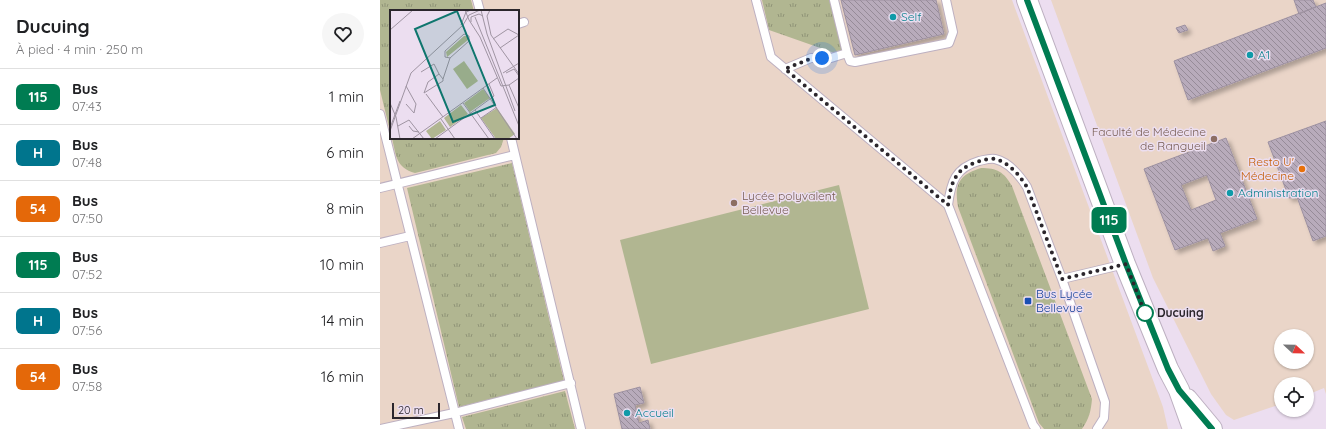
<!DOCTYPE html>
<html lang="fr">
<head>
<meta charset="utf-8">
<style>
	:root { --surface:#fff; --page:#f6f6f6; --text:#202124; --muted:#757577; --line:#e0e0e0 }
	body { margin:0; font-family:Quicksand,sans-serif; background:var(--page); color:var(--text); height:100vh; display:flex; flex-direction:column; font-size:15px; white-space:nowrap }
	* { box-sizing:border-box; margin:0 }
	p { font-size:13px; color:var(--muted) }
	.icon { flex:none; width:22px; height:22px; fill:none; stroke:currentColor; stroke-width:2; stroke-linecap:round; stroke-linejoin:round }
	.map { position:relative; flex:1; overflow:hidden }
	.panel { display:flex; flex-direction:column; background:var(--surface); width:380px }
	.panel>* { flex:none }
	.badge { padding:0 8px; border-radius:6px; font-size:14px; line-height:26px }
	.needle { width:26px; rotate:112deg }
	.buttons { position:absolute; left:894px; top:329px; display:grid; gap:8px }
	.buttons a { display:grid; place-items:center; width:40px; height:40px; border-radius:50%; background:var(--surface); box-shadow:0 1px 3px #0004; font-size:20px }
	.scale { position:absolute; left:12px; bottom:10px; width:48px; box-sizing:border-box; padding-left:4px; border:2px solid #2b262c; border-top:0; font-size:11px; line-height:14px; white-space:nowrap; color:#2b262c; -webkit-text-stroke:3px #ecdef0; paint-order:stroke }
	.you { position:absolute; width:20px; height:20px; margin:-10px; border:3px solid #fff; border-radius:50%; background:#1a73e8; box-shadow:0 0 0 6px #1a73e833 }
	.map>.badge { position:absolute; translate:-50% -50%; box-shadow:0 0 0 2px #fff }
	.round { display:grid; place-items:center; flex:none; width:42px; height:42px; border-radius:21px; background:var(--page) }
	.summary { display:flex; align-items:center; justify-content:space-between; height:68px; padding:0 16px }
	h1 { font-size:19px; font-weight:700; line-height:30px }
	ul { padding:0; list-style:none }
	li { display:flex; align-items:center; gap:12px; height:56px; padding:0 16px; border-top:1px solid var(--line) }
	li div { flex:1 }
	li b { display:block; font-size:15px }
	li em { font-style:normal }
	li .badge { min-width:44px; font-weight:700; text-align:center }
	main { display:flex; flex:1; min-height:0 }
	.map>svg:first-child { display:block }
	.education { fill:#ead5c8; fill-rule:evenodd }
	.grass { fill:url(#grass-tufts) }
	.park { fill:#b1b691 }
	.building { fill:url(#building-back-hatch); stroke:#9d91a1; fill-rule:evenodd; filter:url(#shadow) }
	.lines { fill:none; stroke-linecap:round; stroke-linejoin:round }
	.service-casing { stroke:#bdb0c1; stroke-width:10 }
	.tertiary-casing { stroke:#bdb0c1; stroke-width:22 }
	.service { stroke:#fff; stroke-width:8 }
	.tertiary { stroke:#fff; stroke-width:20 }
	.line-casing { stroke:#fff; stroke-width:9 }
	.line { stroke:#007c52; stroke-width:6 }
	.walk { stroke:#2b262c; stroke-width:4; stroke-dasharray:0 7.2 }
	.culture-dot { fill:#0f9aa8; stroke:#ecdef0; stroke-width:1.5 }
	.education-dot { fill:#8d6e63; stroke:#ecdef0; stroke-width:1.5 }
	.food-dot { fill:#e8710a; stroke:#ecdef0; stroke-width:1.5 }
	.transit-dot { fill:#1a4fb4; stroke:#ecdef0; stroke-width:1.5 }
	.stop-dot { fill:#fff; stroke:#007c52; stroke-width:2 }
	.labels { text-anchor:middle; stroke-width:3; stroke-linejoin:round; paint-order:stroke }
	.culture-label { font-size:12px; fill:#0d838f; stroke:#ecdef0; text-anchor:start }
	.education-label { font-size:12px; fill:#785e54; stroke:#ecdef0; text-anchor:end }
	.food-label { font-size:12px; fill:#c56008; stroke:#ecdef0; text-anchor:end }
	.transit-label { font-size:12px; fill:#164399; stroke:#ecdef0; text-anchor:start }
	.stop-label { font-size:12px; font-weight:bold; fill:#2b262c; stroke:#ecdef0; text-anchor:start }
	.inset-road { fill:none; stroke:#9f94a2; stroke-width:1 }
	.view { fill:#0f766e; fill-opacity:0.15; stroke:#0f766e; stroke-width:2 }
	.inset-edge { fill:none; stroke:#2b262c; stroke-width:2 }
</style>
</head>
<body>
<main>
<section class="panel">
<div class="summary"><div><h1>Ducuing</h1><p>À pied · 4 min · 250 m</p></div><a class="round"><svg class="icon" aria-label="heart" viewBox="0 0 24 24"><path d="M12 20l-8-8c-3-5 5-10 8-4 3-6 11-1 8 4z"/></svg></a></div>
<ul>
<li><span class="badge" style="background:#007c52;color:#fff">115</span><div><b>Bus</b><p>07:43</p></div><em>1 min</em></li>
<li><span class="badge" style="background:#00758d;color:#fff">H</span><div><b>Bus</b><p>07:48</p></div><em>6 min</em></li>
<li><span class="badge" style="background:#e46809;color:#fff">54</span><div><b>Bus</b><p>07:50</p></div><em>8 min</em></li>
<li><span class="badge" style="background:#007c52;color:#fff">115</span><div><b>Bus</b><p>07:52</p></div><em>10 min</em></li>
<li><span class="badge" style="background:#00758d;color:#fff">H</span><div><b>Bus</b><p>07:56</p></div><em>14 min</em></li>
<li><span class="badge" style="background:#e46809;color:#fff">54</span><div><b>Bus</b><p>07:58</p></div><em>16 min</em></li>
</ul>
</section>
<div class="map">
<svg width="946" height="429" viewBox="0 0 946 429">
	<defs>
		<pattern id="grass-tufts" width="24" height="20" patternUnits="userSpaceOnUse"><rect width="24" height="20" fill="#b1b691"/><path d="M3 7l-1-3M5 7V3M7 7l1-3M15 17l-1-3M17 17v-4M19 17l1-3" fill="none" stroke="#909477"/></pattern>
		<pattern id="building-back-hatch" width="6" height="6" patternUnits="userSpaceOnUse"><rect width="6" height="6" fill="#b8abbb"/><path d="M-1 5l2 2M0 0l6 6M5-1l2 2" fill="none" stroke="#968b98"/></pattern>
		<filter id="shadow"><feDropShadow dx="3.5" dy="3.5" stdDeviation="2" flood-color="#0004"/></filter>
	</defs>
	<rect width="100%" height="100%" fill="#ecdef0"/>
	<path class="education" d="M0 0H632L783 407 788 429H0ZM11 11H138V138H11Z
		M671 0H946V394L944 388 927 395V384H901V404L854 420 846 415 831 394 773 278ZM901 336H927V362H901Z"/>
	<path class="grass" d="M0 0H91L94 11H11V135L0 90Z
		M382 0H450L463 56 389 30Z
		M12 138H124L121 147 116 153 35 173C16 168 16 155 12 138Z
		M132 163 184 381 79 407 27 188Z
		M601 168C617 168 624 172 632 186L712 399C711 411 709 419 702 429H664L659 423 578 207C574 184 579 175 601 168Z
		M185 391 195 429H86L82 417Z"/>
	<path class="park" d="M459 185 489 309 271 364 240 240Z"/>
	<path class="building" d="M461 0H556L564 34 475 55Z
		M914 0H933L936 7 919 14Z
		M946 3V48L808 100 794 61Z
		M805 25 808 30 799 33 796 28Z
		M946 121V236L933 241 917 197 909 198 888 142Z
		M846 138 877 219 840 233 845 246 833 251 828 238 795 250 764 169ZM827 175 836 200 811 210 801 185Z
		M260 387 264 403 255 405 259 423 268 420 270 429H242L234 394Z"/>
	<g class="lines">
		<g class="service-casing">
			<path id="service" d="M97 0 100 11
				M376 0 391 57 568 205
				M138 24 144 22
				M467 53 470 61 475 62 569 43 573 32 566 0
				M405 69 431 58H451L467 53 454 0
				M0 114 79 429
				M131 138 201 429
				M0 188 135 155
				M0 243 30 236
				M682 279 745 264
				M0 429 74 413 191 383
				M656 429 653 425 568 205C571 182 575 168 599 161 604 160 610 158 615 159 629 162 640 176 647 187L682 279 725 402 724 418 717 429"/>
		</g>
		<g class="tertiary-casing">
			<path id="tertiary" d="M647 0 745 264 788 369 799 390 813 429
				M807 399 832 429"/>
		</g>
		<use href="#service" class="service"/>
		<use href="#tertiary" class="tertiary"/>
	</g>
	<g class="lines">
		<g class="line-casing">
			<path id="line" d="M647 0 746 264 788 369 799 390 832 429"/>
		</g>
		<use href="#line" class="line"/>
		<path class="walk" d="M442 58H432L405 69 568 205C571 182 575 168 600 161 604 160 610 158 615 159 629 162 640 176 647 187L682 279 746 264 766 316 765 313"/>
	</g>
	<g class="culture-dot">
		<circle cx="513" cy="17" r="4"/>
		<circle cx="870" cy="55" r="4"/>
		<circle cx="850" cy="193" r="4"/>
		<circle cx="247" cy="413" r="4"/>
	</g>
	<g class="education-dot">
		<circle cx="834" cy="139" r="4"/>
		<circle cx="354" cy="203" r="4"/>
	</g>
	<circle class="food-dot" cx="922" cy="169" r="4"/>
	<rect class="transit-dot" x="644" y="297" width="8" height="8" rx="2"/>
	<circle class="stop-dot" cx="765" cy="313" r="8"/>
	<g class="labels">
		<g class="culture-label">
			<text x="521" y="21">Self</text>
			<text x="878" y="59">A1</text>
			<text x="858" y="197">Administration</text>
			<text x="255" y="417">Accueil</text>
		</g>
		<g class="education-label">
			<text x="826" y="136">Faculté de Médecine<tspan x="826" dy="14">de Rangueil</tspan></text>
			<text x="362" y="200" text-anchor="start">Lycée polyvalent<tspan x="362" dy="14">Bellevue</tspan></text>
		</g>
		<g class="food-label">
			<text x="914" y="166">Resto U'<tspan x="914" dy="14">Médecine</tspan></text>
		</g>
		<g class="transit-label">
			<text x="656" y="298">Bus Lycée<tspan x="656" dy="14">Bellevue</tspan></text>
		</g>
		<g class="stop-label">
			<text x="777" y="317">Ducuing</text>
		</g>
	</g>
	<g transform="translate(10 10)">
		<rect width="129" height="129" fill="#ecdef0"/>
		<path d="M74 26H78V30L57 47 56 42ZM93 79 100 88 80 102 74 93ZM71 95 78 104 60 117 54 108ZM50 111 56 120 42 129 36 121Z" fill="#b1b691"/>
		<path d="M74 51 88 71 77 79 63 59ZM107 98 125 124 118 129H106L91 108Z" fill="#b1b691"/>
		<path class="inset-road" d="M75 0 79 10 90 27 111 76 119 75 129 68M91 0 97 24 125 101M100 0 97 6 101 25 129 64M85 7 129 116M81 12V7L89 4 93 6M71 15 76 2 81 0M0 20 23 0M74 24 79 26V31L60 48 55 47V41ZM103 29 118 19 129 25M110 38 129 25M31 62 44 54 49 64M113 63 129 53M116 63 124 59 129 66M53 69 49 64 38 72 34 83 53 71V69L60 48M119 75 129 98M16 76 26 94 24 103 16 94M93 78 127 129M36 84 53 107M0 93 6 107 10 129M73 93 99 129M85 100 105 129M91 108 107 97M51 109 65 129M8 116 19 110 34 129M19 116 23 121 29 122M0 118 10 91M0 121 21 63 73 15 79 5 90 0M22 129 107 68M45 129 104 86 99 74"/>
		<path class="view" d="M67 1 105 95 63 112 25 19Z"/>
		<rect width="129" height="129" class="inset-edge"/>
	</g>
</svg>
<div class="buttons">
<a><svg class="needle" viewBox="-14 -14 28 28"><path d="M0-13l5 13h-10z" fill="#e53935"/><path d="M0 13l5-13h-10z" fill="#757577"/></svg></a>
<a><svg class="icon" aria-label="locate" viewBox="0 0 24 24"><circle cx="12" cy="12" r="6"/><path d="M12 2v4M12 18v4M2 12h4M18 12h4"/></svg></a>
</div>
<div class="scale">20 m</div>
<div class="you" style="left:442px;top:58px"></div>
<b class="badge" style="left:729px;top:220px;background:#007c52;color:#fff">115</b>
</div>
</main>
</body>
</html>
